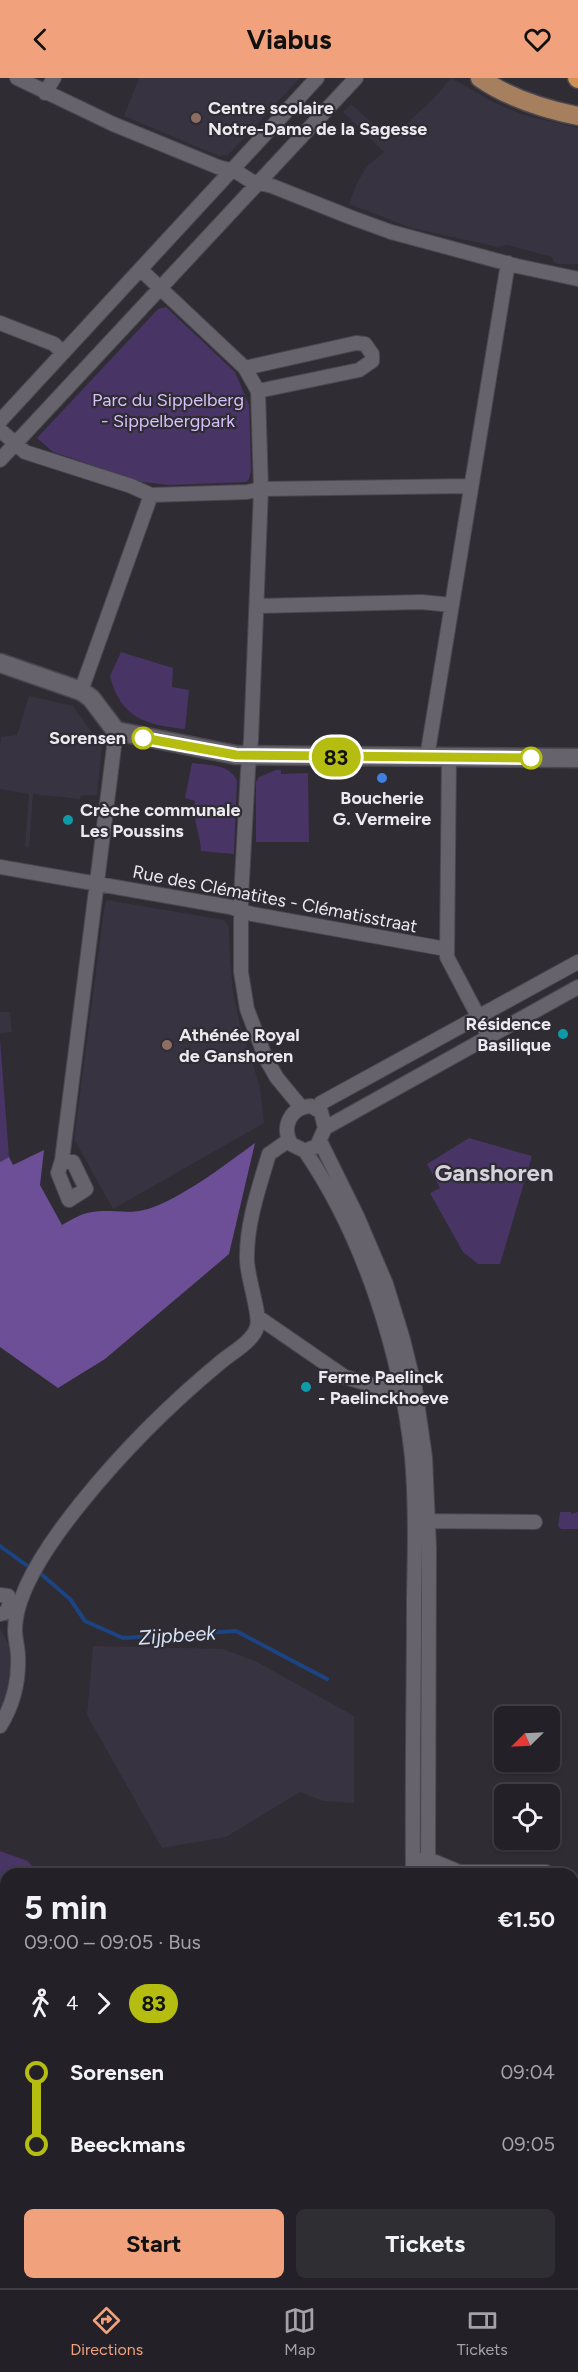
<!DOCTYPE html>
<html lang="en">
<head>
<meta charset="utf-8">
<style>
	:root { --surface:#232127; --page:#2f2e33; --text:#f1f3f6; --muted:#a3a3a7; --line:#403e44; --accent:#f1a17c }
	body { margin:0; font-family:Figtree,sans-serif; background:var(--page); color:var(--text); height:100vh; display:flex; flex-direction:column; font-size:22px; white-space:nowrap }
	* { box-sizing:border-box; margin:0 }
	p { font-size:20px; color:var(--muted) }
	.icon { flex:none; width:33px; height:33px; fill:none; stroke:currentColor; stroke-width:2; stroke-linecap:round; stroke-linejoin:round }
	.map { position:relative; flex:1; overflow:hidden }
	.sheet { position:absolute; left:0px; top:1790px; width:579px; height:422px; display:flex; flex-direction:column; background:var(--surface); border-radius:18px 18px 0 0; box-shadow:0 2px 4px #0004,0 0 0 2px var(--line) }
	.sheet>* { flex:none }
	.badge { padding:0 12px; border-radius:20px; font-size:21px; line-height:39px }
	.needle { width:39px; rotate:246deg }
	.fabs { position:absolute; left:494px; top:1628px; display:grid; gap:12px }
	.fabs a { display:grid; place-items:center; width:66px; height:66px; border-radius:9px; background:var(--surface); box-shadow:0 2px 4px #0004,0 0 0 2px var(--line); font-size:30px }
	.map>.badge { position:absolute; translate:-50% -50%; box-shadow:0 0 0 3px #fff }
	.legs { display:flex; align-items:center; gap:9px; height:66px; padding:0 24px; font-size:20px }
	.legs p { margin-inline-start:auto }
	.head { display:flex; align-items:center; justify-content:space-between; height:102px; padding:0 24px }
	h1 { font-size:33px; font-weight:700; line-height:45px }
	.action { display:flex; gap:12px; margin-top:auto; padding:12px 24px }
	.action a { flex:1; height:69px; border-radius:9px; background:var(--accent); color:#111; font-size:24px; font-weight:700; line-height:69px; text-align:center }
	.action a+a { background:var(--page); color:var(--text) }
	ul { padding:0 24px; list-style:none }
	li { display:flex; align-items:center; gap:21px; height:72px; font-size:22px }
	li i { display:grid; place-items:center; width:9px; height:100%; margin:0 8px; background:currentColor }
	li i::after { content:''; width:15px; height:15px; margin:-8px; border:4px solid; border-radius:50%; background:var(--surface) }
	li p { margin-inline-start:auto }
	li:first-child i { background:linear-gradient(#0000 50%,currentColor 0) }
	li:last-child i { background:linear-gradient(currentColor 50%,#0000 0) }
	header { display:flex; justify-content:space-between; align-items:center; height:78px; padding:0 24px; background:var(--accent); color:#111; font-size:27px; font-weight:700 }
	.menu { display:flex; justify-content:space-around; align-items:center; height:84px; border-top:2px solid var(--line); background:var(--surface); font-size:16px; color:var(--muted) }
	.menu a { display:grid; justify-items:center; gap:3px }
	.menu .on { color:var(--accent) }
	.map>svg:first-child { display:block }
	.built { fill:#383341 }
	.green { fill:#483465 }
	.forest { fill:#6c4f96 }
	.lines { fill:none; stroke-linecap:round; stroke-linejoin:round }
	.stream { stroke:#1c4482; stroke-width:4 }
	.street-casing { stroke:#4a474f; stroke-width:16 }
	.secondary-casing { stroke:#4a474f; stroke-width:21 }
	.primary-casing { stroke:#4a474f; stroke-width:21 }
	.highway-casing { stroke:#4a474f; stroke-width:21 }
	.street { stroke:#66636d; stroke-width:14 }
	.secondary { stroke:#66636d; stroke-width:18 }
	.primary { stroke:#a67f5f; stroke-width:18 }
	.highway { stroke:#d19155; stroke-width:18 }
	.line-1-casing { stroke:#fff; stroke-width:14 }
	.line-1 { stroke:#b4bd10; stroke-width:9 }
	.education-dot { fill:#8d6e63; stroke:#2f2c34; stroke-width:2 }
	.stop-1-dot { fill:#fff; stroke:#b4bd10; stroke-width:3 }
	.shop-dot { fill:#3f7fe0; stroke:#2f2c34; stroke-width:2 }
	.culture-dot { fill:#0f9aa8; stroke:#2f2c34; stroke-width:2 }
	.labels { text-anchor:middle; stroke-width:4.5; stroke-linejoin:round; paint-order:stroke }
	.poi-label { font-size:18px; font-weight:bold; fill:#eceaf0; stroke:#2f2c34; text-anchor:start }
	.park-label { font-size:18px; fill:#d6c0fc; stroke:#2f2c34 }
	.stop-label { font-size:18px; font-weight:bold; fill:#eceaf0; stroke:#2f2c34; text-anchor:end }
	.street-label { font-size:18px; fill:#eceaf0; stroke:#2f2c34 }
	.water-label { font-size:20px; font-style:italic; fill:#d6e2f5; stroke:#2f2c34 }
	.district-label { font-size:24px; font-weight:bold; fill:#d5d1dd; stroke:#2f2c34 }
</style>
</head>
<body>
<header><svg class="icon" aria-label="back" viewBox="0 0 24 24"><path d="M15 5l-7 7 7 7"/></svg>Viabus<svg class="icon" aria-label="heart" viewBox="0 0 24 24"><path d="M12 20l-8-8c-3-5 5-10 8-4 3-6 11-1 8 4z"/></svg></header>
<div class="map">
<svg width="578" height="2210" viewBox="0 0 578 2210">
	<rect width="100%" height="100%" fill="#2f2c34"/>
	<path class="built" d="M139 0H300L228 77 219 78 124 38Z
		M451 0 497 26 524 37 578 50V186H558L554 184 552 179 507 167 498 169 412 150 349 126 357 105 367 88 384 74 343 34 351 26 390 61 434 20Z
		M29 618 73 628 102 669 97 717H81L80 721 33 716 29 770 25 769 29 716 0 711V666L1 659 17 657Z
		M107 822 224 842 229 848 230 882 233 914 240 947 260 1009 264 1045 113 1131 74 1061 105 825Z
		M0 934H10L12 954 0 955Z
		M0 1550 9 1567 12 1588 8 1614 0 1632Z
		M93 1568 223 1571 257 1584 354 1638V1725L323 1723 300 1714 226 1759 162 1770 87 1637Z"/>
	<path class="green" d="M166 229 235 294 249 327 251 393 249 401 246 404 169 407 142 404 53 374 37 360 158 231Z
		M121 574 173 590 172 609 189 612 185 651C145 647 121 640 110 598Z
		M192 685C208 687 231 686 237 703L234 776 201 773C200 753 192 743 195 723L185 720Z
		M276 692H281V696L308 695 309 764H256V704L259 699Z
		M0 961 9 1079 0 1084Z
		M469 1060 532 1078 500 1186H478L463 1174 430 1115 440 1110 427 1086Z
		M560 1434H571V1436L578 1434V1451H561L558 1448Z
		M0 1773 28 1783 38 1795 6 1796V1871L0 1868Z"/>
	<path class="forest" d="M255 1065 229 1176 105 1281 58 1310 0 1269V1084L9 1079 13 1087 44 1072 40 1107 62 1147C71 1142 82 1135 92 1134 110 1131 129 1137 148 1131 182 1120 225 1087 255 1065Z"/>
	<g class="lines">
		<path class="stream" d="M0 1468 29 1489
			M41 1496 70 1521 85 1543 123 1560 236 1553 327 1601"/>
		<g class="street-casing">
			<path id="street" d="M17 0 113 46 218 89 237 94 251 103 272 108 350 139 391 154 517 188 578 201
				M45 15 54 0
				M141 192 245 290 258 313 261 411 251 662 248 692 241 820V894L247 931 266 981 277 1000 301 1029
				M0 245 54 266 63 275
				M245 290 356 265 365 266 372 276V283L359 292 258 313
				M0 343 317 0
				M0 352 25 374 131 408 151 417 247 414 261 411 470 408
				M0 382 356 0
				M257 528 422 524 451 527
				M81 613 151 417
				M427 679 508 185
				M449 679 447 879 489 959
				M0 789 230 829 252 836 446 871
				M311 1028 321 1034 325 1050 317 1068 305 1073 291 1066C281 1048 291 1029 311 1028Z
				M317 1030 321 1025 578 884
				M325 1050 578 909
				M320 1063 357 1138 386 1206 402 1258 415 1310 425 1379 429 1469 428 1796
				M305 1073C364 1159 401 1276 412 1379 416 1425 415 1472 414 1519 414 1611 412 1703 413 1796
				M62 1082 116 653
				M62 1082 73 1084 86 1111 69 1122 58 1095Z
				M258 1239 345 1299 403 1316
				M420 1443 535 1444
				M0 1517 8 1518 10 1524 7 1534 0 1536
				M0 1648C13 1627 19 1605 18 1579 18 1570 15 1561 15 1552 15 1511 56 1456 81 1425 122 1374 171 1325 222 1283 233 1274 253 1263 257 1249 261 1237 247 1199 247 1182 246 1147 259 1109 269 1076L289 1062
				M422 1782 428 1781 459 1794H546
				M123 2205 125 2210
				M275 2205 283 2210
				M448 2205 449 2210
				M464 2205 465 2210
				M60 2210 77 2205"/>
		</g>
		<g class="secondary-casing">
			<path id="secondary" d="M0 585 81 613 91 620 116 653 236 677 578 680"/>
		</g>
		<g class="primary-casing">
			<path id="primary" d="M480 0C509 20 544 31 578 38"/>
		</g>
		<g class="highway-casing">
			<path id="highway" d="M577 0 578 1"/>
		</g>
		<use href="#street" class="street"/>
		<use href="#secondary" class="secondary"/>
		<use href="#primary" class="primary"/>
		<use href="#highway" class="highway"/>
	</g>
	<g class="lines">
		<g class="line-1-casing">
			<path id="line-1" d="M143 660 236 677 531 680"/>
		</g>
		<use href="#line-1" class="line-1"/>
	</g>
	<g class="education-dot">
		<circle cx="196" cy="40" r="6"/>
		<circle cx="167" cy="967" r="6"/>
	</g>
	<g class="stop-1-dot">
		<circle cx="143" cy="660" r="10"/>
		<circle cx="531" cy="680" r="10"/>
	</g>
	<circle class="shop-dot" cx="382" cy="700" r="6"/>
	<g class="culture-dot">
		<circle cx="68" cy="742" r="6"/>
		<circle cx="563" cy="956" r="6"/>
		<circle cx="306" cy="1309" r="6"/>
	</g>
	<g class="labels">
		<g class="poi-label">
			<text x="208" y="36">Centre scolaire<tspan x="208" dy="21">Notre-Dame de la Sagesse</tspan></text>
			<text x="382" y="726" text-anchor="middle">Boucherie<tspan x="382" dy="21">G. Vermeire</tspan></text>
			<text x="80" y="738">Crèche communale<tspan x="80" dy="21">Les Poussins</tspan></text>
			<text x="551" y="952" text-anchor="end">Résidence<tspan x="551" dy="21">Basilique</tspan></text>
			<text x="179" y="963">Athénée Royal<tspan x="179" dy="21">de Ganshoren</tspan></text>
			<text x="318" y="1305">Ferme Paelinck<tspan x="318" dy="21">- Paelinckhoeve</tspan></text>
		</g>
		<g class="park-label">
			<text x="168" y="328">Parc du Sippelberg<tspan x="168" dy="21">- Sippelbergpark</tspan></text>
		</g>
		<g class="stop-label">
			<text x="126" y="666">Sorensen</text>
		</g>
		<g class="street-label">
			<text transform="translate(275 821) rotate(11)" y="6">Rue des Clématites - Clématisstraat</text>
		</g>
		<g class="water-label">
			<text transform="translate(177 1557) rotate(-4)" y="7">Zijpbeek</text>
		</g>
		<g class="district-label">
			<text x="494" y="1103">Ganshoren</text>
		</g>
	</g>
</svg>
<div class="fabs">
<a><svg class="needle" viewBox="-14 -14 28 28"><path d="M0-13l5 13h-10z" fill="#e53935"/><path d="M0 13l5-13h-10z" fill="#a3a3a7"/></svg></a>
<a><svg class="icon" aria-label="locate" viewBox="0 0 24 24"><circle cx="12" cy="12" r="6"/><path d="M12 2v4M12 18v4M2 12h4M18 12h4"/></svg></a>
</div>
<b class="badge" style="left:336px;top:679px;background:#b4bd10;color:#111">83</b>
<section class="sheet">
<div class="head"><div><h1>5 min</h1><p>09:00 – 09:05 · Bus</p></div><b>€1.50</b></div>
<div class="legs"><svg class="icon" aria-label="walk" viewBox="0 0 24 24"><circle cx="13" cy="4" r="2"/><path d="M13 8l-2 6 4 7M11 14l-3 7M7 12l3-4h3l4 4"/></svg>4<svg class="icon" aria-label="forward" viewBox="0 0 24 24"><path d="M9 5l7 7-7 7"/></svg><b class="badge" style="background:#b4bd10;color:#111">83</b></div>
<ul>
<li><i style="color:#b4bd10"></i><b>Sorensen</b><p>09:04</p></li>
<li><i style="color:#b4bd10"></i><b>Beeckmans</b><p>09:05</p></li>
</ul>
<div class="action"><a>Start</a><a>Tickets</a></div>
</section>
</div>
<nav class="menu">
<a class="on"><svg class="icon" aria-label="directions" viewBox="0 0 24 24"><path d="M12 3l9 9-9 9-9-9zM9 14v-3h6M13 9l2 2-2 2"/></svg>Directions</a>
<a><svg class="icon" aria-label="map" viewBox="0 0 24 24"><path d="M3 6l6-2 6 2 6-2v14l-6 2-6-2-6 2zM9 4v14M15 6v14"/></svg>Map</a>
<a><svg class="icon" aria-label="tickets" viewBox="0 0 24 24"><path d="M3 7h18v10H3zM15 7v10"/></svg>Tickets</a>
</nav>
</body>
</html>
